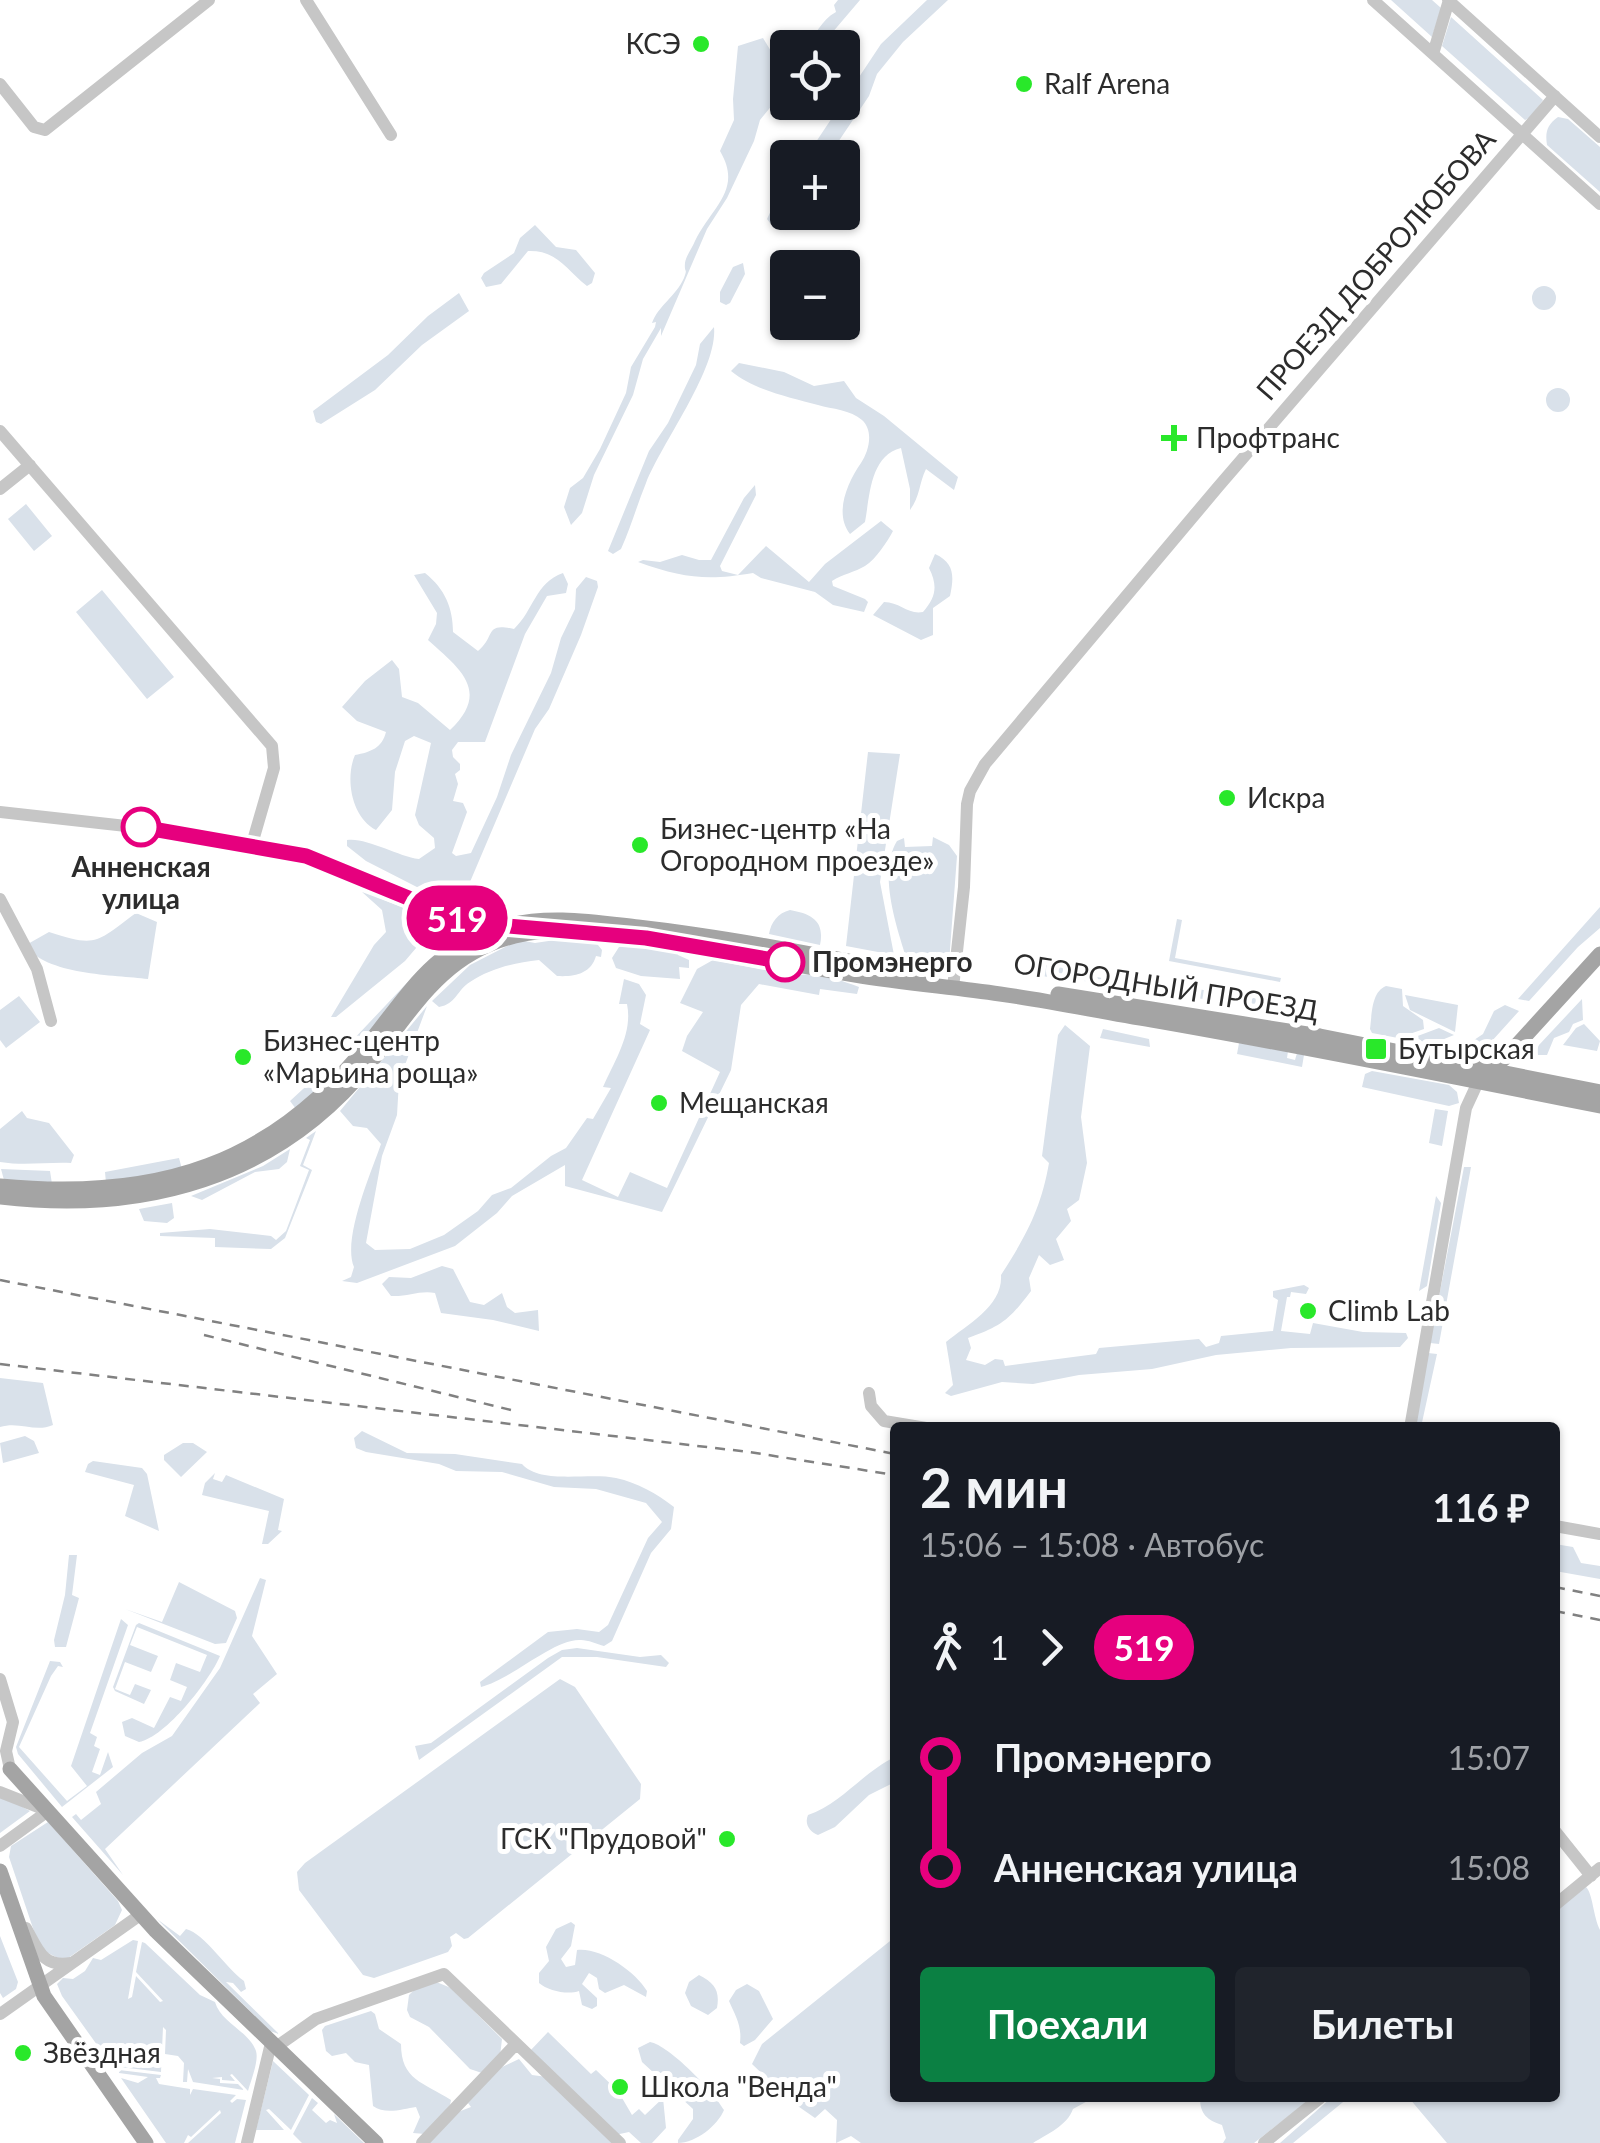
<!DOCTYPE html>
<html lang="ru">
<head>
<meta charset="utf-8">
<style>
	:root { --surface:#171b24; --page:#20242c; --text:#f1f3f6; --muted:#9ea1a6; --accent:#0b8043 }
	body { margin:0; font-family:Lato,sans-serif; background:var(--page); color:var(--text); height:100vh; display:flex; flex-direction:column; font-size:38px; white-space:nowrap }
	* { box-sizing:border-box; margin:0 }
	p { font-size:32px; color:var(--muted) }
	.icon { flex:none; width:55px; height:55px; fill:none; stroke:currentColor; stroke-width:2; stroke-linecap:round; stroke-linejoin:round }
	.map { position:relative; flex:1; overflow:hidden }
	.sheet { position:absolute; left:890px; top:1422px; width:670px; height:680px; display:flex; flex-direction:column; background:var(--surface); border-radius:10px; box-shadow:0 2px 8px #0004 }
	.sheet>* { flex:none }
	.badge { padding:0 20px; border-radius:32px; font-size:35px; line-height:65px }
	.fabs { position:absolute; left:770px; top:30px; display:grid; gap:20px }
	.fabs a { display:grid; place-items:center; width:90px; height:90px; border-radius:10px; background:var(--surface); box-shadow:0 2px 8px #0004; font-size:50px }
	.map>.badge { position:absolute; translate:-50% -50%; box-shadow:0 0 0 5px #fff }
	.legs { display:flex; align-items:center; gap:15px; height:110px; padding:0 30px; font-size:32px }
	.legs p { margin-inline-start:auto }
	.summary { display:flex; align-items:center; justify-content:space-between; height:170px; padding:0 30px }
	h1 { font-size:55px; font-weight:700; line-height:75px }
	.button { display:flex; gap:20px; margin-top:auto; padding:20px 30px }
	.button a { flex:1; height:115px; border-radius:10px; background:var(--accent); color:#fff; font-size:40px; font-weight:700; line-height:115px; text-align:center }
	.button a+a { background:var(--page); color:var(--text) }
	ul { padding:0 30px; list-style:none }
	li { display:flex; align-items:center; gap:35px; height:110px; font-size:38px }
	li i { display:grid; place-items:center; width:15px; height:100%; margin:0 12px; background:currentColor }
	li i::after { content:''; width:25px; height:25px; margin:-12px; border:8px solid; border-radius:50%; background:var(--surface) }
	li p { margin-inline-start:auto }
	li:first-child i { background:linear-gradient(#0000 50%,currentColor 0) }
	li:last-child i { background:linear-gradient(currentColor 50%,#0000 0) }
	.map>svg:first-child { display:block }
	.green { fill:#d9e1ea }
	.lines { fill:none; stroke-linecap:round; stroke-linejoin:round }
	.minor { stroke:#c6c6c6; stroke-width:12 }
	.major { stroke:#a4a4a4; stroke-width:15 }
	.rail { stroke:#818181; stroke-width:2.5; stroke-dasharray:10 8; stroke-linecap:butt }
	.line-1-casing { stroke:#fff; stroke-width:22 }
	.line-1 { stroke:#e6007e; stroke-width:15 }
	.poi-dot { fill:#29e82a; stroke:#fff; stroke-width:4 }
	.stop-1-dot { fill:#fff; stroke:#e6007e; stroke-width:5 }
	.labels { text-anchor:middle; stroke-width:10; stroke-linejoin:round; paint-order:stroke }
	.poi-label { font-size:28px; fill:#2c2c2c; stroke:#fff; text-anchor:start }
	.street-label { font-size:28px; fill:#2c2c2c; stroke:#fff }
	.stop-label { font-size:28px; font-weight:bold; fill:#2c2c2c; stroke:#fff }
</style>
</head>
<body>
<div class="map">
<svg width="1600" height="2143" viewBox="0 0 1600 2143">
	<rect width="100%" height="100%" fill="#fff"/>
	<path class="green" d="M838 0H860L820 47H803C816 36 821 20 836 12L834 5Z
		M927 0H948L903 42 877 74 869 96 828 157H806L881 44Z
		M1391 0H1432L1441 8 1432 37Z
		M1451 17 1543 100 1531 117 1525 120 1442 46Z
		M763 38 777 61 778 55 787 52V87L760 120 754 141 727 198 707 229 661 336V328L643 359 633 395 594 475 582 513 571 525 564 507 570 488 583 478 600 449 626 393 631 367 655 327 656 322 652 323C658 306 676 296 684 278 688 267 684 274 685 263 686 256 692 248 695 241 712 206 743 190 720 151L734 120 733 99 738 46Z
		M1558 117 1568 119 1600 147V192L1547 145C1545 132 1547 125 1558 117Z
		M783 185H787L788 212 791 213 780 224 770 223 767 219Z
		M535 225 556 247 576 250 595 273 592 283 587 286C566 270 558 250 528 251L501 284 486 287 481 278 484 273 514 253 520 238Z
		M743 263 745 274 730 303 726 305 720 302V292L733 267Z
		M1532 298a12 12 0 1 1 24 0a12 12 0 1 1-24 0Z
		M459 293 469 311 422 345 375 390 321 424 316 422 313 411 388 355 428 316Z
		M714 327C718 369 662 442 646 483 637 505 631 527 621 549L613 554 608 551 649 451 668 423 696 365 700 344Z
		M739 363 784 372 814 386 844 381 856 398 884 416 958 477 954 490 926 469C919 483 920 497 910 510V489L901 448C870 456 870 495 865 522L850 534C834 514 847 483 861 463 869 451 874 431 862 420 851 410 832 409 818 405 789 397 754 390 731 371Z
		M1546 400a12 12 0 1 1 24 0a12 12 0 1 1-24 0Z
		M755 485 756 495 720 566 722 571 738 575 766 546 809 582 825 564 881 521 893 531C887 542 876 559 865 566 855 572 843 574 832 581L833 586 865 599 868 602 864 612 833 605 815 592 761 578 753 573C707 581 683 578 638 562L643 560 660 562 682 555 699 560H711L744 498Z
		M26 504 52 536 34 551 8 519Z
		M935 554C955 563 954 577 950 596L933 608V635L921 640 873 615 884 602C900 602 908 615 923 612 936 597 938 586 929 568Z
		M425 573C445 589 453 608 453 632L478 651C496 636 484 622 514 629 534 610 535 583 563 573L568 584 566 593 547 596 525 634 485 742H458L452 750 453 757 460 764V770L455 774 458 784 453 801 463 803 467 812 452 853 456 856 471 853 497 797 511 755 551 673 561 638 575 609 576 589 586 577 597 581 598 587 581 635 549 709 535 729 467 889 454 906 366 861 347 846V840C366 837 397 856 419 859L435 848 434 838 419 825 415 815 431 743 414 736 405 741 395 772 392 810 376 830C351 817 345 778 355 755 371 752 382 748 386 732L357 721 342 707 365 681 392 660 399 669 402 697 418 703 450 730C491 691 460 669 428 640L436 624 437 613 414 575Z
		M102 590 174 677 147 699 76 612Z
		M868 752 900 754 880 882 894 955 846 946Z
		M933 837 949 845 957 856 949 963 906 957C896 925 878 872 897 841L904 838 905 847 932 846Z
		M362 892 431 918 434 927 405 961 336 1017H331L374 945 386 932 382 910Z
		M1600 907V928L1578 947 1529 1001 1518 999Z
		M790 910C812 914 825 921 820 945L769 934C771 922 778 913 790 910Z
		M136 913 157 922 148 979C115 975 44 975 26 945L49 932C98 948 96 942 136 913Z
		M1177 919 1182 920 1175 958 1281 978 1280 982 1169 961Z
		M582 936 594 940 602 950 601 957 596 956C591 974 574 977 557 976L539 960C514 963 491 968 470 982 457 990 456 1004 439 1007L432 1001 470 965 519 940 535 943Z
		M631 942 677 950 678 955 689 960V968L679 967 680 979 641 976 616 968 612 958 619 947Z
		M713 960 795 976C815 971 840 980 859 987L857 994 820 989 819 995 759 984 741 1005 731 1070 662 1212 565 1186V1165L512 1196 497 1213 455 1246 357 1283 342 1281 351 1277 354 1267C342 1239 371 1173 381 1144L367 1128 353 1126 340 1111 427 1006 399 1081 397 1115 382 1156 366 1243 375 1250 410 1249 444 1235 478 1211 492 1195 511 1188 551 1156 566 1148 587 1118 593 1119 611 1088 603 1087C615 1060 633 1033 627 1004H619L624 979 639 984 646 995 640 1024 650 1030 582 1180 618 1197 630 1172 667 1188 720 1072 682 1051 687 1036 703 1012 680 1003 697 969Z
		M1044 964 1092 973V976L1102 978 1101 983 1041 976Z
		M420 969 358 1048 351 1042Z
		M1185 986 1208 991V995L1251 1004 1253 995 1301 1006 1299 1015 1191 997 1184 993Z
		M1386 986 1402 989 1403 1006 1423 1020 1424 1029 1398 1038 1372 1033 1370 1029C1372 1015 1371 992 1386 986Z
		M1405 995 1458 1005 1455 1032 1410 1010Z
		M19 996 40 1022 6 1048 0 1040V1010Z
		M1582 999 1583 1020 1573 1024 1569 1032 1554 1038 1547 1055H1538L1536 1051 1539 1045Z
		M1505 1005 1519 1011 1491 1042 1468 1050V1044L1483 1034 1494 1011Z
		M1584 1024 1600 1041 1597 1051 1563 1045 1576 1028Z
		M1065 1025 1090 1046 1081 1117 1087 1163 1079 1200 1067 1209 1071 1221 1056 1239 1064 1260 1050 1265 1039 1255 1029 1278 1031 1291C1009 1320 1002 1326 968 1338L971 1348 966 1360 985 1365 995 1359 1003 1360 1005 1366 1096 1354 1099 1348 1199 1339 1206 1347 1219 1343 1221 1336 1273 1331 1278 1300 1273 1297V1291L1304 1285 1309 1288 1306 1294 1291 1292 1290 1297H1287L1281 1331 1310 1334 1313 1323 1363 1332 1406 1333 1408 1338 1400 1347 1291 1348 1216 1355 1152 1369 1079 1375 1033 1384 1002 1382 951 1396 945 1393 953 1385 946 1342C968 1324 1003 1306 1001 1275 1026 1236 1041 1209 1049 1163L1042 1156 1058 1035Z
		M1439 1028 1454 1035 1432 1044 1407 1040Z
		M1103 1029 1149 1039 1150 1047 1100 1038Z
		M1239 1043 1288 1051 1287 1058 1295 1060 1297 1053 1304 1055 1302 1067 1237 1054Z
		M329 1065 337 1072 296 1109 290 1101Z
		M1372 1071 1449 1085 1457 1092 1459 1103 1449 1106 1362 1087 1365 1074Z
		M1435 1109 1448 1111 1442 1146 1429 1143Z
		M22 1111 27 1118 49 1123 74 1155 71 1163C46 1162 24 1166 0 1162V1129Z
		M316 1131 303 1165 312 1170 285 1238 271 1249 215 1247V1238L160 1236V1233L210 1229 271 1236 276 1240 286 1231 309 1170 300 1166 310 1140 306 1138Z
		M290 1149 287 1162 279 1169 255 1172 202 1200 191 1196 263 1166Z
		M179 1158 182 1169 106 1183 105 1172Z
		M1464 1167H1471L1439 1344 1430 1343Z
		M1 1169 50 1171 52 1184 4 1180Z
		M1436 1196 1441 1203 1427 1286 1419 1291Z
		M172 1203 174 1218 167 1223 144 1221 139 1209Z
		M442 1266 453 1269 470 1302 484 1305 502 1293 507 1307 515 1313 538 1310 539 1331 493 1320 441 1313 435 1293C420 1290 407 1297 391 1296L382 1284 389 1277 411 1278Z
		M1428 1353 1437 1354 1421 1427H1415Z
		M0 1378 43 1383 53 1425C35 1433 20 1421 0 1427Z
		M362 1431 407 1453 455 1454 522 1464C541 1485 589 1472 616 1478 638 1483 656 1493 674 1507L671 1529 651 1553 612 1641 604 1646C597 1644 588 1640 581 1640 554 1638 511 1680 481 1687L480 1682 548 1632 577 1629 599 1632 608 1625 648 1538 662 1522 646 1503 596 1489 554 1487 502 1472 456 1471 439 1464 366 1452 356 1448 354 1438Z
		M25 1436 34 1441 39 1453 3 1463 0 1443Z
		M183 1443H193L207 1452 181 1477 164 1460V1455Z
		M93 1461 142 1468 147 1474 159 1531 125 1516 134 1485 85 1472 88 1464Z
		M215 1473 213 1479 222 1482 226 1475 284 1499 278 1530 282 1531 268 1544H262L269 1511 202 1495 205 1483Z
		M1555 1544 1573 1547 1581 1563 1600 1566V1579L1555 1571Z
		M69 1555H77L72 1595 79 1598 66 1647H55L54 1640 65 1595Z
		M260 1578 266 1580 252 1636 277 1674 253 1694 260 1703 105 1849 123 1875 72 1817 76 1814 81 1820 101 1804 96 1792 142 1753 172 1736 220 1668Z
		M179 1582 235 1611 237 1618 226 1643 215 1644 125 1609 162 1622Z
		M121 1619 128 1625 90 1733 97 1737 94 1746 100 1749 92 1772 100 1775 108 1752 113 1767 62 1807 18 1754 16 1747 50 1661 60 1662 63 1667 58 1666 51 1676 19 1747 67 1801 87 1786 71 1766Z
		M139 1623 220 1656C210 1680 166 1737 139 1742L125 1736 122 1722 132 1718 154 1728 170 1697 181 1701 187 1687 170 1680 176 1663 200 1672 207 1655 137 1627 130 1645 158 1656 151 1672 125 1662 115 1689 130 1695 135 1684 151 1690 144 1704 115 1691 113 1687 136 1625Z
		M577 1648 640 1657 661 1655 669 1663 666 1667 597 1657H562L419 1760 415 1746 431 1743 548 1658 562 1650Z
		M560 1679 575 1687 641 1784 640 1799 468 1938 464 1939 456 1933 450 1937 452 1946 448 1952 374 1978 363 1975 299 1890 297 1872 305 1863Z
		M895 1757V1782L869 1795 835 1827 818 1835C810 1832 804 1824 808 1815 841 1804 863 1772 895 1757Z
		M0 1795 30 1811 0 1833Z
		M48 1822 118 1901 122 1910 115 1925 64 1961 40 1949 9 1857 11 1846Z
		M1586 1887C1593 1894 1593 1916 1600 1930V2143H1447L1409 2098H1555V1910Z
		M157 1919 180 1936 186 1929C205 1934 225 1967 244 1981L246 1989 241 1992 233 1983 226 1982 279 2034 270 2031Z
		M571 1922 575 1925 571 1946 561 1959 566 1967 575 1965 577 1950C600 1947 635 1971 647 1991L646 1997 624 1985 605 1993 599 1989 597 1978 589 1973 582 1984 597 1998V2006L592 2009 582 2005 579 1991C568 1995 548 1991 539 1983V1973L549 1961 546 1947 556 1929Z
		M0 1936 18 1982 16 1989 3 1998 0 1993Z
		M895 1937V2098H1093L1073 2109C1067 2126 1047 2134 1033 2143H861L851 2136 836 2143 837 2120 825 2109 815 2118 792 2102 752 2064 762 2044Z
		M133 1940 138 1941 128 1999 132 1997 136 1976 160 2002 163 2001 136 1972 142 1942 145 1943 200 1995 215 2002C221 2023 249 2031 256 2051 259 2061 251 2080 248 2091L232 2074 230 2075 235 2081 222 2080V2077L212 2078 220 2079V2083L238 2084 244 2090 193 2082 188 2069 187 2082H183L184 2063 178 2056 165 2054 166 2030 163 2027 161 2072 120 2067 122 2047H119L115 2070 62 1996 57 1984 63 1978 73 1979 85 1971 93 1958 101 1960Z
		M699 1975C715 1983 720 1991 717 2008L708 2015 691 2006 685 1993 689 1982Z
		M434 1981 451 1988 502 2039 500 2056 482 2073 470 2069 429 2027 410 2017 407 2010 409 1995 416 1988Z
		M747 1984 759 1991 773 2019 755 2040 744 2046 740 2043C742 2026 736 2017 729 2001L736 1990Z
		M371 2011 375 2014 379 2029 401 2044C401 2080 423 2082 451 2100L450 2105 425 2134 413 2133 420 2117 416 2107C403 2109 385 2115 373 2106L369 2065 355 2062 346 2053 332 2056 326 2051 322 2030 325 2026Z
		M548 2032 591 2074 596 2070 618 2091 632 2115 639 2109 645 2115 663 2098 666 2128 652 2143H641L629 2132 615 2135 613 2143H426L458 2112 471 2107 468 2103 500 2068 519 2059 532 2075 547 2077 529 2052Z
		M650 2042C669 2045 715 2093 724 2110 718 2125 696 2143 678 2143V2140L693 2119V2109L642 2062 638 2048Z
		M273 2061 309 2095 291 2130 269 2109 266 2110 284 2130H256Z
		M119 2070 161 2075 160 2078H156L159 2084 190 2089V2095L193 2089 236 2095 230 2101 232 2103 237 2099 246 2100 235 2143H188L221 2113 220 2110 191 2137 188 2135 184 2143H166L121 2078 138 2083 148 2077 119 2073Z
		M312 2098 318 2103 312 2110 326 2123 330 2120 337 2123 334 2114 364 2143H302L293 2134Z
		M1200 2098H1312L1254 2143H1223L1226 2138 1222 2125C1207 2120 1200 2114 1200 2098Z
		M1331 2098H1348L1293 2143H1280Z"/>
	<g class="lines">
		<path class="minor" d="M306 0 391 135
			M1373 0 1600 204
			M1448 0 1600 137
			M1433 54 1449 0
			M0 84 34 127 45 130 209 0
			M0 431 272 746 274 768 252 844
			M0 489 30 465
			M0 812 153 829 306 856 457 918 504 927
			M0 899 37 969 51 1021
			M953 988 964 887 967 804 970 791 985 764 1218 487 1555 96
			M869 1393 871 1406 884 1421 926 1428
			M1410 1428 1466 1108 1478 1082
			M1555 1526 1600 1534
			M0 1679 13 1722 6 1751 10 1769
			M0 1792 48 1811
			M1555 1831 1591 1876
			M0 1846 48 1811
			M1555 1905 1600 1868
			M26 1928C38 1950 43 1968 71 1963
			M0 2014 140 1915
			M276 2047 316 2019 444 1974 620 2143
			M247 2143 271 2043
			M422 2143 516 2044
			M1264 2143 1320 2098"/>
		<path class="major" d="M1058 994 1320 1036 1600 1092
			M1489 1072 1506 1057 1600 954
			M0 1186C157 1201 273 1166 373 1038 413 987 437 947 503 927 546 914 594 922 638 927 733 938 827 957 921 975
			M0 1197C143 1214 276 1179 370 1063 413 1009 442 954 515 936 573 922 637 936 694 946 748 956 801 966 855 975 903 983 952 987 1000 994 1051 1001 1102 1012 1152 1020 1302 1046 1451 1076 1600 1106
			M10 1769 155 1930 376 2143
			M0 1871 44 1996 146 2143"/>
		<path class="rail" d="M0 1280 895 1454
			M204 1335 515 1411
			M0 1364 749 1452 895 1475
			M1555 1587 1600 1596
			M1555 1611 1600 1620"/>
	</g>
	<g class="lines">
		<g class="line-1-casing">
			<path id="line-1" d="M141 827 306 856 457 918 484 924 646 938 785 962"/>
		</g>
		<use href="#line-1" class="line-1"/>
	</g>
	<g class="poi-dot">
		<circle cx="701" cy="44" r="10"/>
		<circle cx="1024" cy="84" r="10"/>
		<path d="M1169 423h10v10h10v10h-10v10h-10v-10h-10v-10h10z"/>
		<circle cx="1227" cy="798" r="10"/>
		<circle cx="640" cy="845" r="10"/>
		<rect x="1364" y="1037" width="24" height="24" rx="5"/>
		<circle cx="243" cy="1057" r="10"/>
		<circle cx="659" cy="1103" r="10"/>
		<circle cx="1308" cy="1311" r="10"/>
		<circle cx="727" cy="1839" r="10"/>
		<circle cx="23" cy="2053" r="10"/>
		<circle cx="620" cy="2087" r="10"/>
	</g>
	<g class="stop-1-dot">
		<circle cx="141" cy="827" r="18"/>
		<circle cx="785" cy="962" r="18"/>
	</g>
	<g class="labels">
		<g class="poi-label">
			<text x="681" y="54" text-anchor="end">КСЭ</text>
			<text x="1044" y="94">Ralf Arena</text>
			<text x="1196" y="448">Профтранс</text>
			<text x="1247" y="808">Искра</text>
			<text x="660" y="839">Бизнес-центр «На<tspan x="660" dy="32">Огородном проезде»</tspan></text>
			<text x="263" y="1051">Бизнес-центр<tspan x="263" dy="32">«Марьина роща»</tspan></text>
			<text x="1398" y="1059">Бутырская</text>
			<text x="679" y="1113">Мещанская</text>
			<text x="1328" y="1321">Climb Lab</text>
			<text x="707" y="1849" text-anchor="end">ГСК "Прудовой"</text>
			<text x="43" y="2063">Звёздная</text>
			<text x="640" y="2097">Школа "Венда"</text>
		</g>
		<g class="street-label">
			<text transform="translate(1376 265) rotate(-49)" y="10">ПРОЕЗД ДОБРОЛЮБОВА</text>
			<text transform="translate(1166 987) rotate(9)" y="10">ОГОРОДНЫЙ ПРОЕЗД</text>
		</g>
		<g class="stop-label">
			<text x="141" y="877">Анненская<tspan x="141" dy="32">улица</tspan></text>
			<text x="812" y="972" text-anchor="start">Промэнерго</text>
		</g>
	</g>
</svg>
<div class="fabs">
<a><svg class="icon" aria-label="locate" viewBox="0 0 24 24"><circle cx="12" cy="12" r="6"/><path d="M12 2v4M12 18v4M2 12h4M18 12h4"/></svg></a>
<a>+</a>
<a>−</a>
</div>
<b class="badge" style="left:457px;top:918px;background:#e6007e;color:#fff">519</b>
<section class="sheet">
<div class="summary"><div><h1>2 мин</h1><p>15:06 – 15:08 · Автобус</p></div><b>116 ₽</b></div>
<div class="legs"><svg class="icon" aria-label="walk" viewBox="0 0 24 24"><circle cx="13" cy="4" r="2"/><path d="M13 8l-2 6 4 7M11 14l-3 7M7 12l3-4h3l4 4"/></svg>1<svg class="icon" aria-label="forward" viewBox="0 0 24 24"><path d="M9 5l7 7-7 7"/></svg><b class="badge" style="background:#e6007e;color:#fff">519</b></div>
<ul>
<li><i style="color:#e6007e"></i><b>Промэнерго</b><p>15:07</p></li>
<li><i style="color:#e6007e"></i><b>Анненская улица</b><p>15:08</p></li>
</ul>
<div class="button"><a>Поехали</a><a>Билеты</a></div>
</section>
</div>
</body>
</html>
